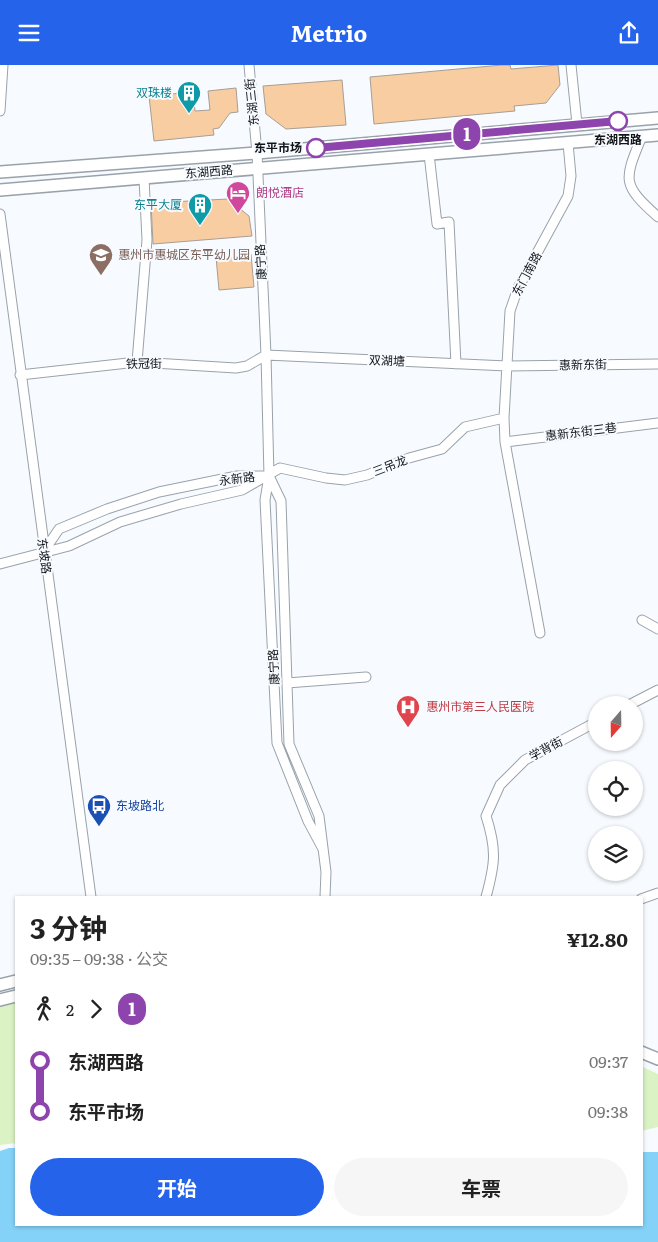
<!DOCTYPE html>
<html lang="zh">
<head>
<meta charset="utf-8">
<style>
	:root { --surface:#fff; --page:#f6f6f6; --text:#222; --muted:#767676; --accent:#2563eb }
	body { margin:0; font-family:Literata,"Noto Sans SC",serif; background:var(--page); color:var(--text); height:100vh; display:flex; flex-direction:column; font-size:19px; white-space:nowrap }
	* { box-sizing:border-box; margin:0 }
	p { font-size:16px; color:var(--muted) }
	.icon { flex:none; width:28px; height:28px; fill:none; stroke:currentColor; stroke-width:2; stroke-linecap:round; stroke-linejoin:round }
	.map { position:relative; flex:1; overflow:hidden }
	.side { position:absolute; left:15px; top:831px; width:628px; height:330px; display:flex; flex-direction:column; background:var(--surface); border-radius:0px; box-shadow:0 1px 4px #0004 }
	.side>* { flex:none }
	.badge { padding:0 10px; border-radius:16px; font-size:18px; line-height:32px }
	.needle { width:32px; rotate:200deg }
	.buttons { position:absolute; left:588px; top:631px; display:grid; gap:10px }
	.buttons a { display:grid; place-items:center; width:55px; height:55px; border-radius:50%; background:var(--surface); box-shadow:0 1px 4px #0004; font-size:25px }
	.map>.badge { position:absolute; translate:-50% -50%; box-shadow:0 0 0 2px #fff }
	.legs { display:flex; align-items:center; gap:8px; height:55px; padding:0 15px; font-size:16px }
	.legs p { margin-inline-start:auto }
	.headline { display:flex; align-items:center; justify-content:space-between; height:85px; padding:0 15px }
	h1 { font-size:28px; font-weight:700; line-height:38px }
	.button { display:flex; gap:10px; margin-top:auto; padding:10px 15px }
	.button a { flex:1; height:58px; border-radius:30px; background:var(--accent); color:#fff; font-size:20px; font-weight:700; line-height:58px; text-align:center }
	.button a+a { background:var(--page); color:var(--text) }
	ul { padding:0 15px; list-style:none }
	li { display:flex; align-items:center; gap:18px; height:50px; font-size:19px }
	li i { display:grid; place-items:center; width:8px; height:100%; margin:0 6px; background:currentColor }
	li i::after { content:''; width:12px; height:12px; margin:-6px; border:4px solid; border-radius:50%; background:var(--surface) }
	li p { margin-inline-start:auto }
	li:first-child i { background:linear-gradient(#0000 50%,currentColor 0) }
	li:last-child i { background:linear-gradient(currentColor 50%,#0000 0) }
	header { display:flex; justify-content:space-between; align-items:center; height:65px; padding:0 15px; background:var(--accent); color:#fff; font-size:22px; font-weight:700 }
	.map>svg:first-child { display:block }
	.green { fill:#daf2c4 }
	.water { fill:#84d2f8 }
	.building { fill:#f8cda2; stroke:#a79e95 }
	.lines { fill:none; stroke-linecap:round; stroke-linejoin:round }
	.minor-casing { stroke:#99a2ab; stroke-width:11 }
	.major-casing { stroke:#99a2ab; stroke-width:14 }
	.minor { stroke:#fff; stroke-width:9 }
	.major { stroke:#fff; stroke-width:11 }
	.line-1-casing { stroke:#fff; stroke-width:11 }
	.line-1 { stroke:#8e44ad; stroke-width:8 }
	.stop-1-dot { fill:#fff; stroke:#8e44ad; stroke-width:2.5 }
	.labels { text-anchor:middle; stroke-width:4; stroke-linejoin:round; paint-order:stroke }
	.culture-label { font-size:12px; fill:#0d838f; stroke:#f7fbff; text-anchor:end }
	.street-label { font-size:12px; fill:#131619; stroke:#f7fbff }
	.stop-label { font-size:12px; font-weight:bold; fill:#131619; stroke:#f7fbff }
	.hotel-label { font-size:12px; fill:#b23c85; stroke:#f7fbff; text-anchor:start }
	.education-label { font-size:12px; fill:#785e54; stroke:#f7fbff; text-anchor:start }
	.health-label { font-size:12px; fill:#be3a42; stroke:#f7fbff; text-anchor:start }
	.transit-label { font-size:12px; fill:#164399; stroke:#f7fbff; text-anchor:start }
</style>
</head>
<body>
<header><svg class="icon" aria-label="menu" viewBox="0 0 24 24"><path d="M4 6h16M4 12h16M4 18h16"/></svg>Metrio<svg class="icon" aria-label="share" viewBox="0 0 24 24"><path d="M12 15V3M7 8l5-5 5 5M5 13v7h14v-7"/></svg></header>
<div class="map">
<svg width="658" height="1177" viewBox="0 0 658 1177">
	<rect width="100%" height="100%" fill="#f7fbff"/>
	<path class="green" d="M16 937V1078L0 1080V940Z
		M641 1001 658 1009V1062L641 1066Z"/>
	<path class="water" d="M9 1083H16V1160H641V1087H658V1177H0V1086Z"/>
	<path class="building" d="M502 0H510L511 4 558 0 560 20 546 38 514 41 515 46 374 59 370 12Z
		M342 15 346 60 286 64 266 49 263 21Z
		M236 23 238 47 230 48 219 63 213 64 214 70 154 76 149 31 193 27 195 46 210 45 208 26Z
		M228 134 249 151 252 171 153 179 151 138Z
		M251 189 254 222 219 225 216 192Z"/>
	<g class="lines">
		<g class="minor-casing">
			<path id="minor" d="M249 0 257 88 266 290 269 411 265 435 277 678 308 756 323 784
				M571 0 577 59
				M0 46 3 0
				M642 71C624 115 621 119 658 152
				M429 89 437 159 449 157 456 299
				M0 149 91 832
				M137 297 147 175 144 113
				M20 310 137 297 236 303 247 301 266 290 507 301 658 299
				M505 377 658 358
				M269 411 281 436 289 679 319 751 326 807 325 832
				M44 486 59 464 107 444 159 427 237 411H267
				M0 499 69 481 120 457 181 439 242 425 280 403 326 413 345 415 367 410 409 393 442 384 465 362 504 353
				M642 555 658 564
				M540 568 505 377 504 353 510 246 518 223 568 131 571 111 568 78
				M287 618 366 612
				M629 640 658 625
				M486 832C495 799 497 785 486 751L500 720 525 695 596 657
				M641 834 658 828"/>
		</g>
		<g class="major-casing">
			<path id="major" d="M0 107 257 88 658 53
				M0 125 658 70
				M0 920 16 916
				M0 935 16 931
				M641 987 658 994"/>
		</g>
		<use href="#minor" class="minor"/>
		<use href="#major" class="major"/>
	</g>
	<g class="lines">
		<g class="line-1-casing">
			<path id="line-1" d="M316 83 618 56"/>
		</g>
		<use href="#line-1" class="line-1"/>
	</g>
	<defs>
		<g id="building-pin" transform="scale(1.25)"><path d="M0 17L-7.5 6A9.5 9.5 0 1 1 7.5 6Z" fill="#0f9aa8" stroke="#f7fbff"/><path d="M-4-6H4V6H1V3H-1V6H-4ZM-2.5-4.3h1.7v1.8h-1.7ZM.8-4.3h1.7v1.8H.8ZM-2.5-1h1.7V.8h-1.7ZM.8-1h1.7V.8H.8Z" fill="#fff"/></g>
		<g id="hotel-pin" transform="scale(1.25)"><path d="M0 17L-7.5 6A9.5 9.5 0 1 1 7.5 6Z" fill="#d1479c" stroke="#f7fbff"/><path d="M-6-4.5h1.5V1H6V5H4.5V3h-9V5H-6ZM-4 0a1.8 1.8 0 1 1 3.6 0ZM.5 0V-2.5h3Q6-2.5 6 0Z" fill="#fff"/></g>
		<g id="school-pin" transform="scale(1.25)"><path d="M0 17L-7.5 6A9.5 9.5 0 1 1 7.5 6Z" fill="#8d6e63" stroke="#f7fbff"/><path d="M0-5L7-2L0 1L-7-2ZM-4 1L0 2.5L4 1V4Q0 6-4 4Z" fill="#fff"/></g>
		<g id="hospital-pin" transform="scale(1.25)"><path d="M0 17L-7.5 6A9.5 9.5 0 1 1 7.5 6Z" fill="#e0444e" stroke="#f7fbff"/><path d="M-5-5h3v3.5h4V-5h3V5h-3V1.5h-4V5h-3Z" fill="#fff"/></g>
		<g id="bus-pin" transform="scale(1.25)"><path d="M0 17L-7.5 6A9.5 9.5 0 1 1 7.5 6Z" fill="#1a4fb4" stroke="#f7fbff"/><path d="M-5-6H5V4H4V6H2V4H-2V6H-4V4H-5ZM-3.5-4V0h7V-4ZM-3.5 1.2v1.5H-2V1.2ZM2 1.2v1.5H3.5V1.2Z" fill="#fff"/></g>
	</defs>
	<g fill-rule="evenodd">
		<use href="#building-pin" x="189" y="28"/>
		<use href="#hotel-pin" x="238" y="128"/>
		<use href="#building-pin" x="200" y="140"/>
		<use href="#school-pin" x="101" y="190"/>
		<use href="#hospital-pin" x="408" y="642"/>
		<use href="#bus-pin" x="99" y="741"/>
	</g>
	<g class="stop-1-dot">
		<circle cx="618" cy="56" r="9"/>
		<circle cx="316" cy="83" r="9"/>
	</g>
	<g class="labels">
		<g class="culture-label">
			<text x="172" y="32">双珠楼</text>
			<text x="182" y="144">东平大厦</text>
		</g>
		<g class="street-label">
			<text transform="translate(252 37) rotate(-96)" y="4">东湖三街</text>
			<text transform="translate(209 107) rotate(-5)" y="4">东湖西路</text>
			<text transform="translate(261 197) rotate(-93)" y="4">康宁路</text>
			<text transform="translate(527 209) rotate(-62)" y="4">东门南路</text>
			<text transform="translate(387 296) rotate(2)" y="4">双湖塘</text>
			<text transform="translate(144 299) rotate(-1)" y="4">铁冠街</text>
			<text transform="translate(583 300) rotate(-1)" y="4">惠新东街</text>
			<text transform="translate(581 367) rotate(-7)" y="4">惠新东街三巷</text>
			<text transform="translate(390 401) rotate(-21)" y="4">三吊龙</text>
			<text transform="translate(237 414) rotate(-7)" y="4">永新路</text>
			<text transform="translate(44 491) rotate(82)" y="4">东坡路</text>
			<text transform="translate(274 602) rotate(-93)" y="4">康宁路</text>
			<text transform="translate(546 684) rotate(-28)" y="4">学背街</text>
		</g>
		<g class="stop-label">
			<text x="618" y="79">东湖西路</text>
			<text x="302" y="87" text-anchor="end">东平市场</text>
		</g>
		<g class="hotel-label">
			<text x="256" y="132">朗悦酒店</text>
		</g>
		<g class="education-label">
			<text x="118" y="194">惠州市惠城区东平幼儿园</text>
		</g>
		<g class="health-label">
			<text x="426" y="646">惠州市第三人民医院</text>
		</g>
		<g class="transit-label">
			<text x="116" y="745">东坡路北</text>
		</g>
	</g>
</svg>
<div class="buttons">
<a><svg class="needle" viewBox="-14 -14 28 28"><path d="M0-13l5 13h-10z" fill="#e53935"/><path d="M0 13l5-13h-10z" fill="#767676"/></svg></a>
<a><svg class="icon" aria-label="locate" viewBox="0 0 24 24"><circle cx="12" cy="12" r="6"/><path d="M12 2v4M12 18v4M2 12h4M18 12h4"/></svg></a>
<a><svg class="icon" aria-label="layers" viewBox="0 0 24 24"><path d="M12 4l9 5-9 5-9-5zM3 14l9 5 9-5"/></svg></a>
</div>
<b class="badge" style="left:467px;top:69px;background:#8e44ad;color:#fff">1</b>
<section class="side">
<div class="headline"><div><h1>3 分钟</h1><p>09:35 – 09:38 · 公交</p></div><b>¥12.80</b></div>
<div class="legs"><svg class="icon" aria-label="walk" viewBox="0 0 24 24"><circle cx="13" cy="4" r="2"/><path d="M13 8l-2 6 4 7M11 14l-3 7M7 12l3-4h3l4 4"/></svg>2<svg class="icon" aria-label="forward" viewBox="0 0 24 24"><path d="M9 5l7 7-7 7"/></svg><b class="badge" style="background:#8e44ad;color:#fff">1</b></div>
<ul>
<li><i style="color:#8e44ad"></i><b>东湖西路</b><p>09:37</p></li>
<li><i style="color:#8e44ad"></i><b>东平市场</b><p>09:38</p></li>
</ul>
<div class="button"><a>开始</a><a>车票</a></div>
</section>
</div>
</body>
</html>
